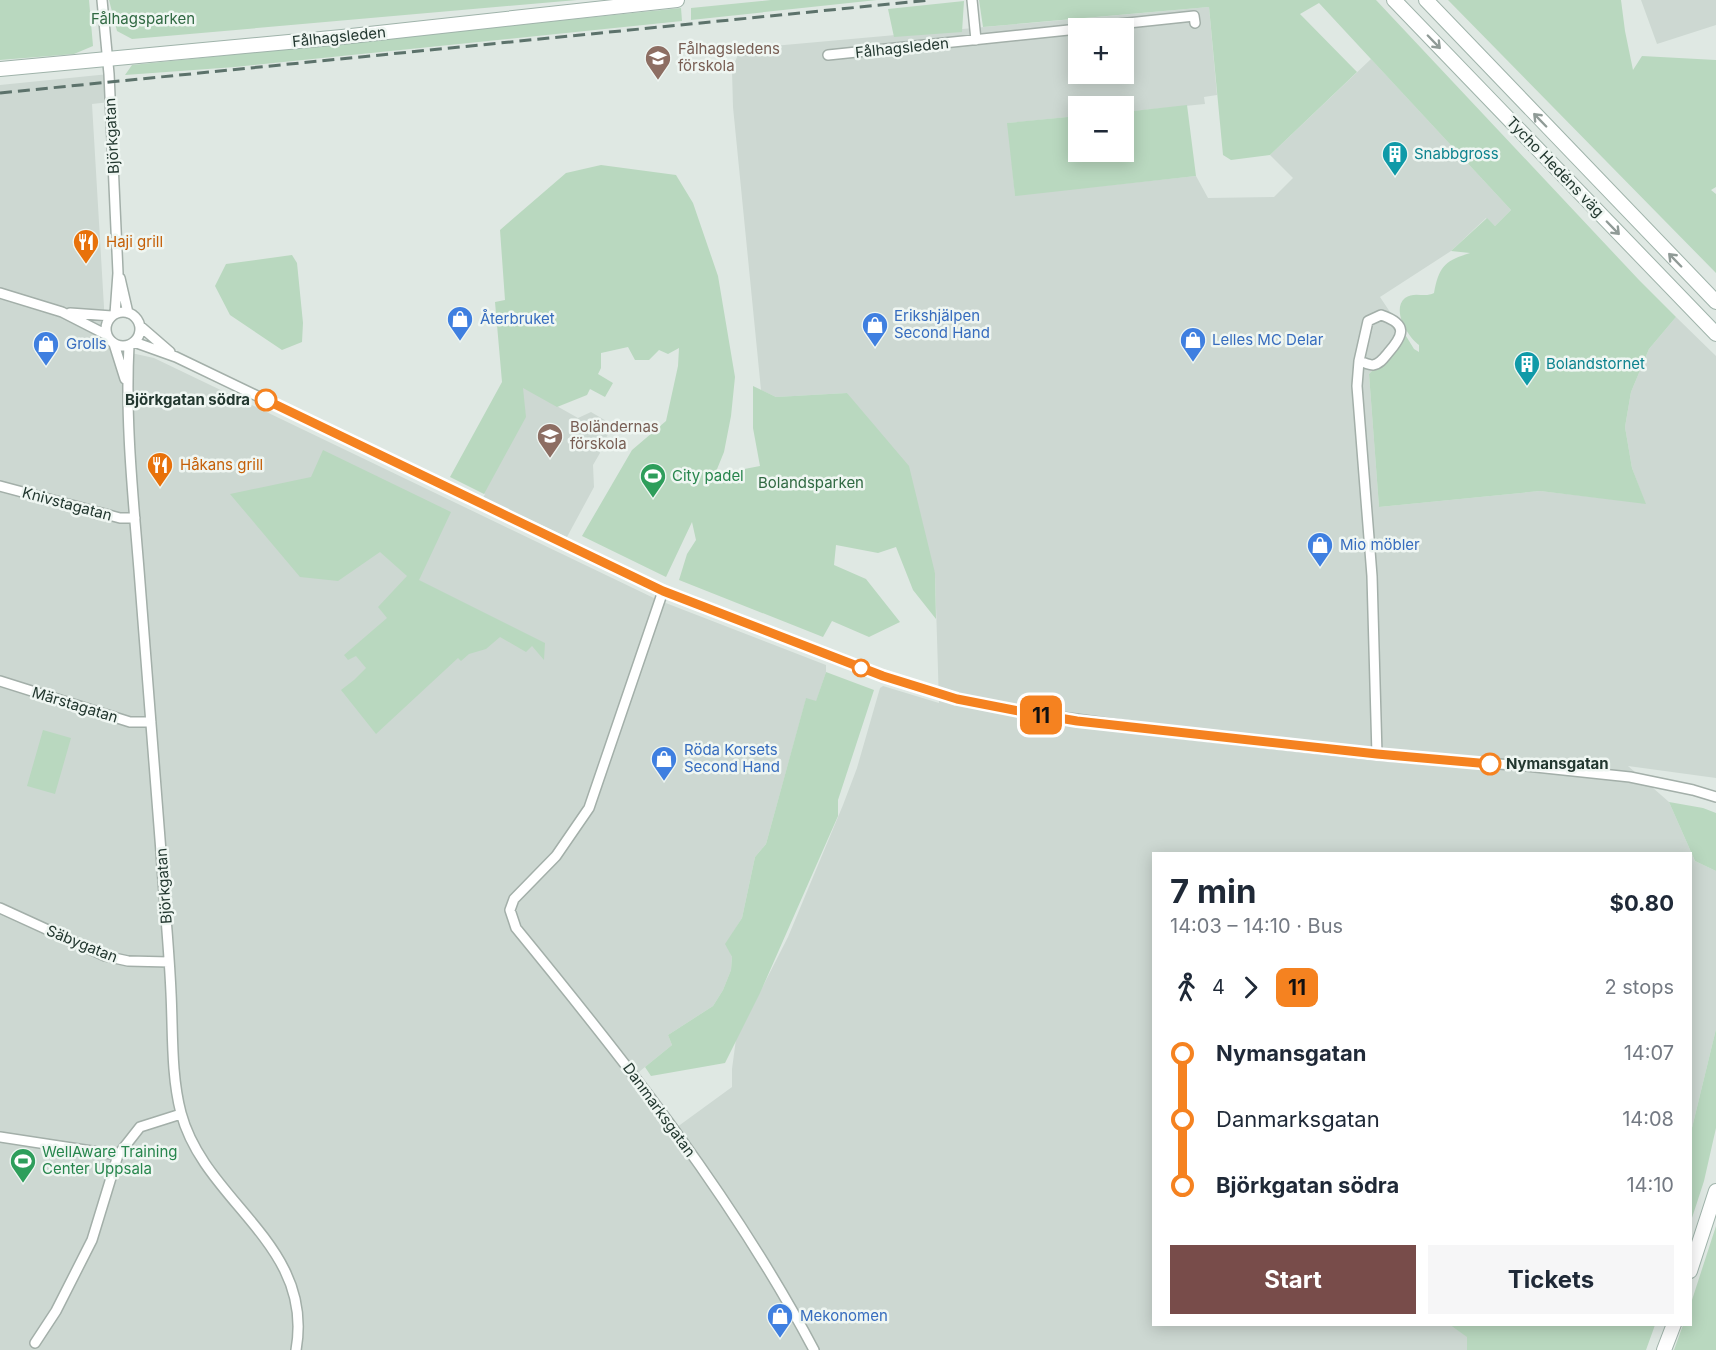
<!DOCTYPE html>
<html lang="en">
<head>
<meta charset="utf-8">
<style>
	:root { --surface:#fff; --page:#f6f6f7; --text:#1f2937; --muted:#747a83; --accent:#784c4a }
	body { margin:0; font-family:Inter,sans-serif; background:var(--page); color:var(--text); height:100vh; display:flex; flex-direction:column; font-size:22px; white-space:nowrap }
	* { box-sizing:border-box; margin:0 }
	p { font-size:20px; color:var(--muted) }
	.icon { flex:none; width:33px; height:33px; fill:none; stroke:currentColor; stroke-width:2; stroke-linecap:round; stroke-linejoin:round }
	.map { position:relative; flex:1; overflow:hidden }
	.side { position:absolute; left:1152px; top:852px; width:540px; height:474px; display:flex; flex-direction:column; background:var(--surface); border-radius:0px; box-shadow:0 3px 15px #0003 }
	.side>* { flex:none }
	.badge { padding:0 12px; border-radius:9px; font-size:21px; line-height:39px }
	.buttons { position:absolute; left:1068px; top:18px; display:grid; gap:12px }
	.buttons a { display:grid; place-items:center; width:66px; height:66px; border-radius:0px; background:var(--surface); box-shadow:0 3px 15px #0003; font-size:30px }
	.map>.badge { position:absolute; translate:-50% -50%; box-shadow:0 0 0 3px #fff }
	.legs { display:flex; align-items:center; gap:9px; height:66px; padding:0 18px; font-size:20px }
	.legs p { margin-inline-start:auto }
	.head { display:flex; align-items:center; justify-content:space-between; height:102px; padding:0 18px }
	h1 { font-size:33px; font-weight:700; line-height:45px }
	.action { display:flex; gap:12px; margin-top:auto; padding:12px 18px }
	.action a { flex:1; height:69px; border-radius:0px; background:var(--accent); color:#fff; font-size:24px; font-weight:700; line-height:69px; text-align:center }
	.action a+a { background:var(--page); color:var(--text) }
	ul { padding:0 18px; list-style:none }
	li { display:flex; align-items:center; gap:21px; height:66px; font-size:22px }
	li i { display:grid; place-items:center; width:9px; height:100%; margin:0 8px; background:currentColor }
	li i::after { content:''; width:15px; height:15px; margin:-8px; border:4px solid; border-radius:50%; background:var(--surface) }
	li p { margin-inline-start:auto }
	li:first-child i { background:linear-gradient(#0000 50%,currentColor 0) }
	li:last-child i { background:linear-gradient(currentColor 50%,#0000 0) }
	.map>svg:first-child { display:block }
	.built { fill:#cdd8d2; fill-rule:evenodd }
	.green { fill:#b9d8bf }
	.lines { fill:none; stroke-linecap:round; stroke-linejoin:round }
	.street-casing { stroke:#a3afa9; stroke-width:12 }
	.secondary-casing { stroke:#9fb3aa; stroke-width:16 }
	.street { stroke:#fff; stroke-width:9 }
	.secondary { stroke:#fff; stroke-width:14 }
	.rail { stroke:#5c726b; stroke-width:3; stroke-dasharray:12 6; stroke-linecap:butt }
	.oneway { stroke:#909b97 }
	.line-1-casing { stroke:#fff; stroke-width:14 }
	.line-1 { stroke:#f58220; stroke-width:9 }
	.stop-1-dot { fill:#fff; stroke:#f58220; stroke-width:3 }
	.labels { text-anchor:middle; stroke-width:5; stroke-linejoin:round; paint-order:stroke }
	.park-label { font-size:15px; fill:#306942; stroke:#eff6f2 }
	.street-label { font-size:15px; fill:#22372f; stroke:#eff6f2 }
	.education-label { font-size:15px; fill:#785e54; stroke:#eff6f2; text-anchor:start }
	.culture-label { font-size:15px; fill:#0d838f; stroke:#eff6f2; text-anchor:start }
	.food-label { font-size:15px; fill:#c56008; stroke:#eff6f2; text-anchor:start }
	.shop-label { font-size:15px; fill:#366cbe; stroke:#eff6f2; text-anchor:start }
	.stop-label { font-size:15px; font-weight:bold; fill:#22372f; stroke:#eff6f2; text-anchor:end }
	.leisure-label { font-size:15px; fill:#27864d; stroke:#eff6f2; text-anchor:start }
</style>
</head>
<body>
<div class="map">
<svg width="1716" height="1350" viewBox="0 0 1716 1350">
	<rect width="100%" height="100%" fill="#dfe8e3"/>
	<path class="built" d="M1641 0H1716V25L1657 44Z
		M1209 7 1217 95 1204 97 1205 104 1124 112V106H1078V116L1008 123 1015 195 1196 176 1208 198 1274 197 1293 178 1270 155 1371 59 1511 210 1495 226 1486 218 1451 251 1380 297 1406 336 1369 374 1379 507 1540 491 1645 503 1632 468 1625 427 1631 392 1649 349 1676 317 1716 356V778L1628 766 1669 802 1695 861 1716 871V1029L1691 1132 1690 854H1154V1324L1450 1325 1468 1337 1467 1350H0V85L109 74 110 102 92 104 104 307V347L154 358 658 600 826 665V672L816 702 806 699 766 844 755 857 742 918 726 944 732 957 731 970 723 990 713 1006 668 1035 672 1045 634 1076 673 1130 732 1087V1069L736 1039 788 937 843 805 857 768 880 688 883 686 939 703 935 573 847 393 776 397 761 390 733 107 732 70 740 49ZM1078 28H1124V74H1078Z
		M523 387 578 418 591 412 613 425 599 451 600 453 593 465 594 487 567 537 483 498 485 494 481 492Z"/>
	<path class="green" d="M0 0H89L93 46 74 54 0 60Z
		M109 0H577L132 39 117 31Z
		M771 0H877L691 20V8Z
		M979 0H1376L1639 280 1676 317 1649 349 1631 392 1625 427 1632 468 1646 504 1540 491 1379 507 1369 374 1406 336 1414 349 1419 352V345C1408 337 1391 310 1405 298 1414 291 1425 298 1434 293 1439 267 1444 261 1470 253L1451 251 1487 218 1495 226 1511 210 1319 3 1300 14 1357 72 1270 155 1231 160 1223 155 1209 7 983 27Z
		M1448 0H1621L1625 31 1633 70 1642 56 1716 60V187L1711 190 1716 194V273Z
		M964 1 962 32 894 37 888 9Z
		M681 8 682 21 235 67 125 75 132 65Z
		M1187 105 1196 176 1015 196 1007 123 1078 116V152H1124V112Z
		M601 165 676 175 693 203 718 276 735 377 731 416 724 452 713 479 734 471 760 466 753 428V386L776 397 847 393 909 466 935 573 936 619 913 590 896 547 878 553 836 545 834 565 866 579 900 622 869 637 832 621 823 637 679 580 687 554 696 540 692 522 666 577 582 536 632 450 666 421 678 366 679 348 668 354 659 350 649 360H635L628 347 601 353V368L598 374 613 383 605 397 590 389 587 395 557 407 523 388 526 417 484 494 450 477 502 382 495 302 505 300 500 230 566 173Z
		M292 255 297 263 303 323 302 342 282 350 230 315 215 286 226 264Z
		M323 450 451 512 419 580 545 643 544 660 532 646 526 652 500 637 486 649 469 654 461 661 458 658 376 734 341 690 354 680 366 668 356 656 348 660 344 655 387 618 378 607 407 576 380 552 338 581 300 577 230 494 311 477Z
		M826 672 874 690 838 800V816L760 993 725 1063 651 1076 645 1067 672 1045 668 1035 713 1006 723 990 731 970 732 957 725 944 742 918 755 857 766 844 806 698 816 701Z
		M43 730 71 738 55 794 27 786Z
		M1669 802 1703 808 1716 813V871L1695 861Z
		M1716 1029V1128L1704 1181 1691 1221V1132Z
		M1716 1226V1350H1674L1683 1325 1690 1324 1691 1303Z
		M1450 1325H1655L1646 1350H1467V1337Z"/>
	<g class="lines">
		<g class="street-casing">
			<path id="street" d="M102 0 109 74 118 273 115 314
				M972 0 976 40
				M1081 28 1194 16 1195 23
				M828 55 1078 29
				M120 278 128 313
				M0 293 62 312 107 335
				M106 329a17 17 0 1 1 34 0a17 17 0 1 1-34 0Z
				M70 313 112 316
				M140 326 170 352
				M134 342 176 357 663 591 883 676 957 699 1024 712 1164 731 1377 755 1526 766 1630 777 1693 790 1716 797
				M114 344 125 379
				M129 345C125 420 133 495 139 570 147 664 154 758 161 852 164 899 169 946 171 993 173 1032 171 1075 181 1113 205 1203 315 1244 296 1350
				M1359 361C1363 362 1369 365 1373 365 1380 364 1384 358 1388 353 1404 335 1408 324 1381 315L1368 321 1359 361 1357 386 1372 576 1377 755
				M0 486 120 518H135
				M663 591 589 808 556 856 514 899 510 910 516 928C625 1061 733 1197 814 1350
				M0 681 130 722H151
				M0 908 105 956 128 961 169 962
				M0 1137 118 1155
				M35 1343 56 1311 92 1240 118 1155 140 1127 181 1114"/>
		</g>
		<g class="secondary-casing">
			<path id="secondary" d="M1394 0 1716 334
				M1426 0 1716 302
				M0 69 342 37 677 0
				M1690 1271 1716 1191
				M1664 1350 1674 1324"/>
		</g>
		<use href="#street" class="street"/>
		<use href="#secondary" class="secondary"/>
		<path class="rail" d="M0 93 930 0"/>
	</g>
	<defs><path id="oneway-shaft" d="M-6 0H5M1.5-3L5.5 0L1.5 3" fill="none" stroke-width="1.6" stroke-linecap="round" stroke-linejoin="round" transform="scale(1.5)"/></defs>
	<g class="oneway">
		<use href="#oneway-shaft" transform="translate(1434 42) rotate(46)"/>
		<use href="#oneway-shaft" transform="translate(1540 120) rotate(-134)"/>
		<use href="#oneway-shaft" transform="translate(1613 228) rotate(46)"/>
		<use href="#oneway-shaft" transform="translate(1675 260) rotate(-134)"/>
	</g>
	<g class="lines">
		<g class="line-1-casing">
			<path id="line-1" d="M266 400 663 591 883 676 957 699 1024 712 1077 721 1377 754 1490 764"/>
		</g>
		<use href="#line-1" class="line-1"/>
	</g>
	<defs>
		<g id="school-pin" transform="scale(1.35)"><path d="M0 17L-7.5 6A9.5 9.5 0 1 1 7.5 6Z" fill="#8d6e63" stroke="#eff6f2"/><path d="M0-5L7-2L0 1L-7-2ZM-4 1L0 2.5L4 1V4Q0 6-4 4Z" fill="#fff"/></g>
		<g id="building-pin" transform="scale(1.35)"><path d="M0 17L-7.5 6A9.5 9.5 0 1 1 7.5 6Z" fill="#0f9aa8" stroke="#eff6f2"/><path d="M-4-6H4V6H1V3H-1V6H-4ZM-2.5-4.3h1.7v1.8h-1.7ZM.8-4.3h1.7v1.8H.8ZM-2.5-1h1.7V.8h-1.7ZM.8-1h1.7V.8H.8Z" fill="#fff"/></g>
		<g id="restaurant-pin" transform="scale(1.35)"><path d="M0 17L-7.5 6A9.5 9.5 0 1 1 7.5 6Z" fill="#e8710a" stroke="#eff6f2"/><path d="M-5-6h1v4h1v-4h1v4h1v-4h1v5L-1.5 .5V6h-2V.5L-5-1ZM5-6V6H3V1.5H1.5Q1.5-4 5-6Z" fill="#fff"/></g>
		<g id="shop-pin" transform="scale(1.35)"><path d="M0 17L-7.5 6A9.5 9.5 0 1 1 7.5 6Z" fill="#3f7fe0" stroke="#eff6f2"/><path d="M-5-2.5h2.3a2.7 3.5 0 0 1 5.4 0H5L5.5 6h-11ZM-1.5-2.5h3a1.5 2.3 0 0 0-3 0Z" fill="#fff"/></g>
		<g id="stadium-pin" transform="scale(1.35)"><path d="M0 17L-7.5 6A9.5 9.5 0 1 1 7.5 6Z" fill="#2e9e5b" stroke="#eff6f2"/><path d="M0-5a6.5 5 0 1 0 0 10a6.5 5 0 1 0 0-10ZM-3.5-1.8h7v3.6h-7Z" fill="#fff"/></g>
	</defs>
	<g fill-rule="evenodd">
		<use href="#school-pin" x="658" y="58"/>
		<use href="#building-pin" x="1395" y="154"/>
		<use href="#restaurant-pin" x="86" y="242"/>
		<use href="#shop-pin" x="460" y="319"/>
		<use href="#shop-pin" x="875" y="325"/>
		<use href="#shop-pin" x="1193" y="340"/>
		<use href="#shop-pin" x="46" y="344"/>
		<use href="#building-pin" x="1527" y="364"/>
		<use href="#school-pin" x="550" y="436"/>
		<use href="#restaurant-pin" x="160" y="465"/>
		<use href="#stadium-pin" x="653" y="476"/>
		<use href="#shop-pin" x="1320" y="545"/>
		<use href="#shop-pin" x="664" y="759"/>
		<use href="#stadium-pin" x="23" y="1161"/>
		<use href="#shop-pin" x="780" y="1316"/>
	</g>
	<g class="stop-1-dot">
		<circle cx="266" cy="400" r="10"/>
		<circle cx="861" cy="668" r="8"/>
		<circle cx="1490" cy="764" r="10"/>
	</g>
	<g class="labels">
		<g class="park-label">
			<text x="143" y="24">Fålhagsparken</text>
			<text x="811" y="488">Bolandsparken</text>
		</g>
		<g class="street-label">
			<text transform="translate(339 37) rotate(-6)" y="5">Fålhagsleden</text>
			<text transform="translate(902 48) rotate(-6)" y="5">Fålhagsleden</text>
			<text transform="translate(112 136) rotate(-93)" y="5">Björkgatan</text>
			<text transform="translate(1555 167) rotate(46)" y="5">Tycho Hedéns väg</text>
			<text transform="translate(67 504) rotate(15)" y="5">Knivstagatan</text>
			<text transform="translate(75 705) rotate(17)" y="5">Märstagatan</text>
			<text transform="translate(164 886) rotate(-94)" y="5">Björkgatan</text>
			<text transform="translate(82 944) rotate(22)" y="5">Säbygatan</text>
			<text transform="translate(659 1110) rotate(54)" y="5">Danmarksgatan</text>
		</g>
		<g class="education-label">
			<text x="678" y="54">Fålhagsledens<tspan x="678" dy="17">förskola</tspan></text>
			<text x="570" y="432">Boländernas<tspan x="570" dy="17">förskola</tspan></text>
		</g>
		<g class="culture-label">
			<text x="1414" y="159">Snabbgross</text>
			<text x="1546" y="369">Bolandstornet</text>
		</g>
		<g class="food-label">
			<text x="106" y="247">Haji grill</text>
			<text x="180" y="470">Håkans grill</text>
		</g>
		<g class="shop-label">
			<text x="894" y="321">Erikshjälpen<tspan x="894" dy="17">Second Hand</tspan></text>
			<text x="480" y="324">Återbruket</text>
			<text x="1212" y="345">Lelles MC Delar</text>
			<text x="66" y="349">Grolls</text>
			<text x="1340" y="550">Mio möbler</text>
			<text x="684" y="755">Röda Korsets<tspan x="684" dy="17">Second Hand</tspan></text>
			<text x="800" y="1321">Mekonomen</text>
		</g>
		<g class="stop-label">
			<text x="250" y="405">Björkgatan södra</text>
			<text x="1506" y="769" text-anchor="start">Nymansgatan</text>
		</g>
		<g class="leisure-label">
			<text x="672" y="481">City padel</text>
			<text x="42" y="1157">WellAware Training<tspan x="42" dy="17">Center Uppsala</tspan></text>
		</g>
	</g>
</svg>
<div class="buttons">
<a>+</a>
<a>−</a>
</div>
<b class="badge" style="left:1041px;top:715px;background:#f58220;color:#111">11</b>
<section class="side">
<div class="head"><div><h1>7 min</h1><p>14:03 – 14:10 · Bus</p></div><b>$0.80</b></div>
<div class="legs"><svg class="icon" aria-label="walk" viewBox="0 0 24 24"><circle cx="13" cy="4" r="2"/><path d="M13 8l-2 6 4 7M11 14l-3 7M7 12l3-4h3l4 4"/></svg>4<svg class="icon" aria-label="forward" viewBox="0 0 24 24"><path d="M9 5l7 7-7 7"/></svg><b class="badge" style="background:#f58220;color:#111">11</b><p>2 stops</p></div>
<ul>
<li><i style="color:#f58220"></i><b>Nymansgatan</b><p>14:07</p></li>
<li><i style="color:#f58220"></i><span>Danmarksgatan</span><p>14:08</p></li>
<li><i style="color:#f58220"></i><b>Björkgatan södra</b><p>14:10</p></li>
</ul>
<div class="action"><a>Start</a><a>Tickets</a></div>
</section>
</div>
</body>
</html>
